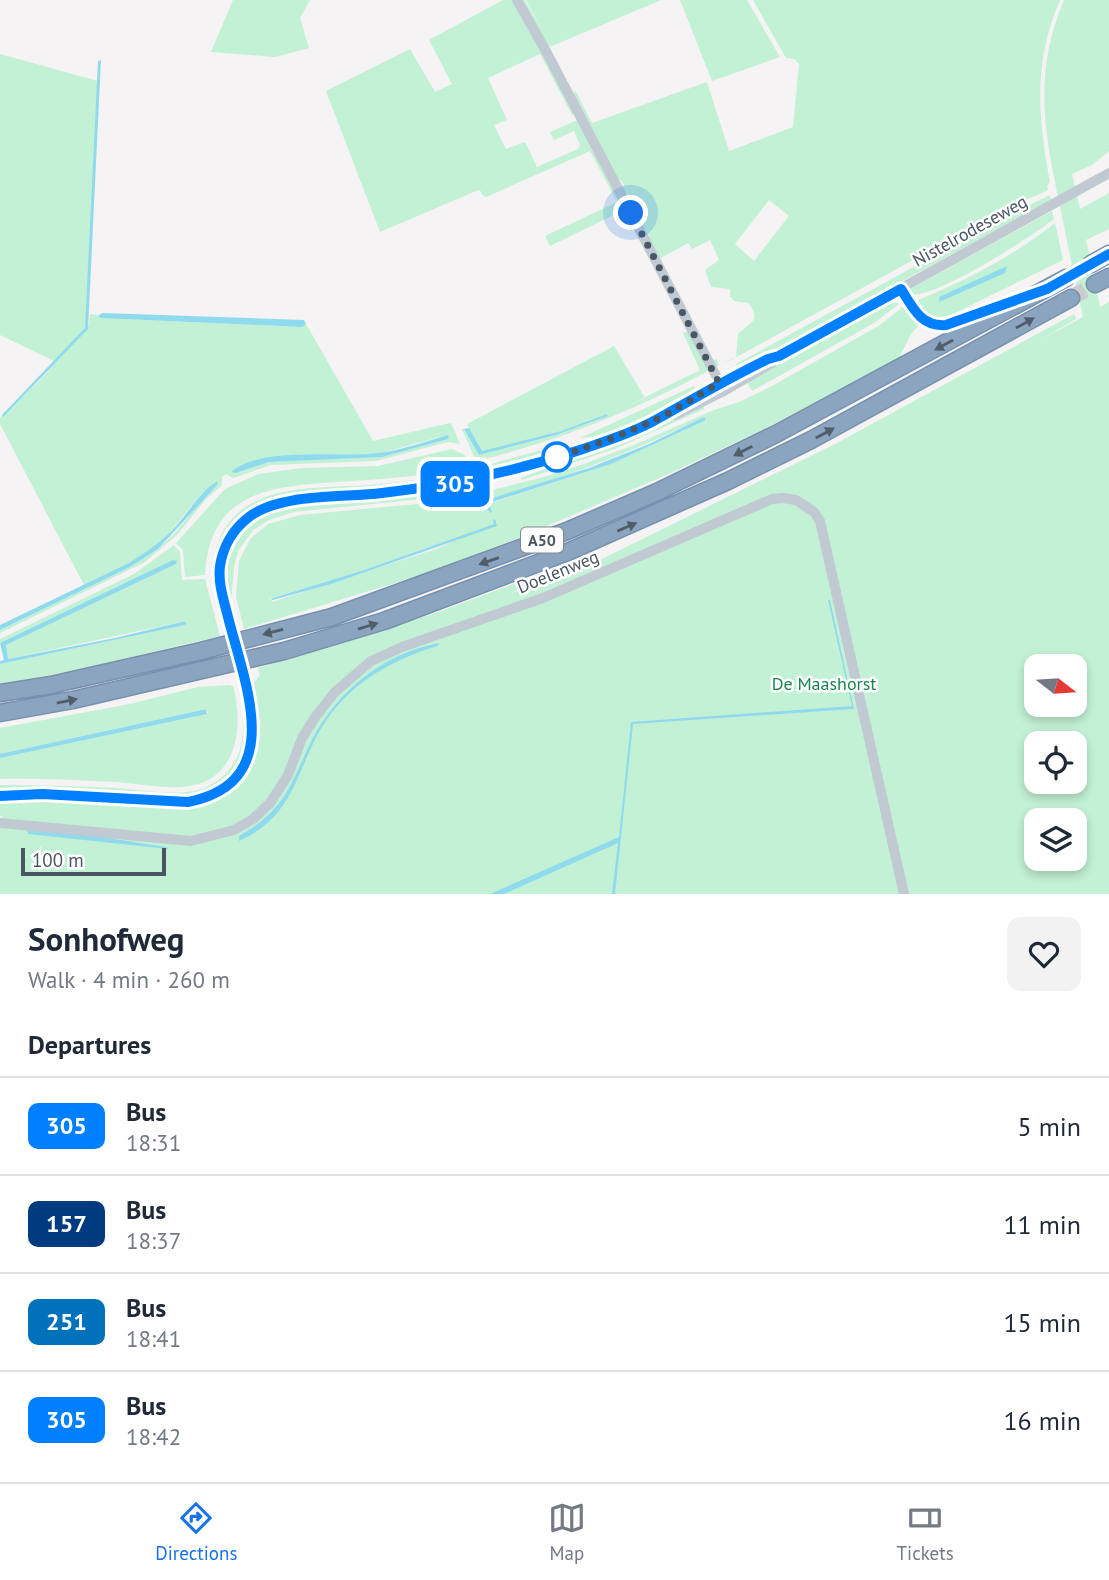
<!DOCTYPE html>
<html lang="en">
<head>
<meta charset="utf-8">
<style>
	:root { --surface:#fff; --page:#f2f2f3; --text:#1f2937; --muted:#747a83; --line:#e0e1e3; --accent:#1a73e8 }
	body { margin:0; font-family:"PT Sans",sans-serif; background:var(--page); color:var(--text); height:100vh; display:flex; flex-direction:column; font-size:26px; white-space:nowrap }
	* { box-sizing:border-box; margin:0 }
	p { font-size:23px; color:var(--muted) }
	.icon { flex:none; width:38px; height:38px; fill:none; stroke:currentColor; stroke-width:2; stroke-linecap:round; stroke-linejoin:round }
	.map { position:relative; height:894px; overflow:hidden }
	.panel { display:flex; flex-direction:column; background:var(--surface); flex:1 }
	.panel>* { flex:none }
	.badge { padding:0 14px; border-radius:10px; font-size:24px; line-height:46px }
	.needle { width:46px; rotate:107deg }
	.fabs { position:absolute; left:1024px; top:654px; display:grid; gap:14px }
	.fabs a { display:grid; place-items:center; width:63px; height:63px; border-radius:14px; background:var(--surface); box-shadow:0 4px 10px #0003; font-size:35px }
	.scale { position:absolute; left:21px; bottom:18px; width:145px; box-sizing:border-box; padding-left:7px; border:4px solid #4a5661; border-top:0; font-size:19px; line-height:24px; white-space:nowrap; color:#4a5661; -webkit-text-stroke:5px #fff; paint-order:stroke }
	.you { position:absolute; width:35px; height:35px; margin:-18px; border:5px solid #fff; border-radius:50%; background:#1a73e8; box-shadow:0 0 0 10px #1a73e833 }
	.map>.badge { position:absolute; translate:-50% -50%; box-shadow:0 0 0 4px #fff }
	h2 { padding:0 28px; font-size:26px; line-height:63px }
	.round { display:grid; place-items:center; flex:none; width:74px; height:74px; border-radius:14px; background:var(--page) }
	.headline { display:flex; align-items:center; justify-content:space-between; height:119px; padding:0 28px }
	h1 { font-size:33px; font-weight:700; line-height:52px }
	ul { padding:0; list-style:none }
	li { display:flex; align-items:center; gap:21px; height:98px; padding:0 28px; border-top:2px solid var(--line) }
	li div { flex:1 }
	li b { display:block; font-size:26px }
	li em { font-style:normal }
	li .badge { min-width:77px; font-weight:700; text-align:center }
	.dock { display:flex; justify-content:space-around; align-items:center; height:98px; border-top:2px solid var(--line); background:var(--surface); font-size:19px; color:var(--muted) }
	.dock a { display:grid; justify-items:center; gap:4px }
	.dock .active { color:var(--accent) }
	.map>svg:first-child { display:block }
	.green { fill:#c3f1d5; fill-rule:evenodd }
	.water { fill:#90daee }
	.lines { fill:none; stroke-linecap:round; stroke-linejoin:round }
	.highway-tunnel { stroke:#caccce; stroke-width:16; stroke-dasharray:16 8; stroke-linecap:butt }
	.highway-casing { stroke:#7690ad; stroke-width:19 }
	.minor { stroke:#c1cad2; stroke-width:10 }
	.highway { stroke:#8ba5c1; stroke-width:16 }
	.minor-bridge { stroke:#c1cad2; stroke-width:10 }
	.oneway { fill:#505e6b }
	.line-casing { stroke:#fff; stroke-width:16 }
	.line { stroke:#0080ff; stroke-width:10 }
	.walk { stroke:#4a5661; stroke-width:7; stroke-dasharray:0 12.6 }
	.stop-dot { fill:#fff; stroke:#0080ff; stroke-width:3.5 }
	.labels { text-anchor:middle; stroke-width:5; stroke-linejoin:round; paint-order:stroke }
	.shield { fill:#fff; stroke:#808990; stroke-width:2 }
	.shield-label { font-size:16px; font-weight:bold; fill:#4a5661 }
	.street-label { font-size:18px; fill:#4a5661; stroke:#fff }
	.park-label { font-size:18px; fill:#17864f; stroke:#fff }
</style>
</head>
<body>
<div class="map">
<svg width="1109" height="894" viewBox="0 0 1109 894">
	<rect width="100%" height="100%" fill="#f5f3f3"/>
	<path class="green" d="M233 0H310L300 18 309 48 275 57 211 52Z
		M503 0H513L575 112 572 115 540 54 488 78 507 120 494 125 506 149 525 142 537 167 578 149 580 145 574 131 554 140 550 132 575 121H579L629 217 624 218 620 212 550 246 545 236 617 202 590 151 486 197 482 195 480 190 476 191 380 232 326 91 410 49 435 92 452 84 429 40Z
		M522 0H525L549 41 526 0H661L552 46 547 45Z
		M680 0H747L780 57 712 81Z
		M753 0H1060C1033 61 1038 118 1050 182L1047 186 1048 190 1006 209 731 360 714 367 711 361 716 359 719 365 736 357 738 334 753 321C756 314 753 308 748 303L734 301 730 296V289L711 287 705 270 719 260 710 240 692 249 688 243 659 259 621 187 624 185 621 180H618L574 95 575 90 592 123 707 82 729 151 793 127 799 64 794 59 786 58ZM769 200 789 216 754 261 735 244Z
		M1064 0H1109V151L1092 165 1072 174 1080 209 1109 193V229L1086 240 1100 307 1109 302V894H0V818L3 817 0 816V800H55L176 808C219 808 257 780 260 735 261 718 256 698 253 681L257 680V678L260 676 258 668 436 613 575 561 509 594 598 561 837 443 1074 314 1076 319 1042 339 1083 317C1075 280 1067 242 1060 206 1044 131 1033 74 1064 0ZM1036 667H1074V705H1036ZM1036 744H1074V782H1036ZM1036 821H1074V859H1036Z
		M0 54 98 81 86 324 83 331 54 361 0 335Z
		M1050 195 1051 200 739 370 736 364 1005 217Z
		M1052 211 1054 219C1028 239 941 295 911 295L909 290Z
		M1055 223 1063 260 953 314C935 320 924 317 915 301 964 282 1013 256 1055 223Z
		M890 301 899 304 874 323 752 391 747 382Z
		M904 306 909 308 919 325 911 334 899 358 766 428 664 476 519 538 415 577 244 629 236 597 239 561 250 539 268 524 300 515 428 503 468 496 544 477 584 464 634 445 714 410 739 402 772 386 880 325ZM704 417 706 420 611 464 488 504 492 512 490 513 485 504 454 511 453 508C544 486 620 458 704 417ZM494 524 436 549 272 602 269 599 367 569Z
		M90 314 98 315 101 318 302 327 306 324 373 441 450 423 452 425 460 444 448 442 436 445 376 461 271 465 233 478 226 474 222 477V485L206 499 177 535 145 562 0 633V630L130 567 158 549 175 533 217 481C194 496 181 523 161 541 138 561 110 572 84 585L0 424V418L39 381 89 325ZM447 435 448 439 382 457 269 462 236 473 231 471 256 461 284 457 378 454Z
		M688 331 708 370 706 372C633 411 558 441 477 461L475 459 462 429H464L479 455 556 435 608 416 607 414 561 431 482 452 467 424 614 346 645 398 627 406 700 370 683 333Z
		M694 386 697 392C660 412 620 435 580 438Z
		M704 405V409L617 448 522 480 521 478C582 454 643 431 704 405Z
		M549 448 550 450 485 471 480 467Z
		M452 449 465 455 468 463C430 478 377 479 336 482 269 487 210 491 205 575L185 577 183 550 176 543 225 489 258 474 302 468 378 466Z
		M471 469 468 475 396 486 281 497 253 507 230 527 220 546 215 573 217 606C211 580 209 562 220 538 246 478 327 490 380 484 411 481 441 477 471 469Z
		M483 487 484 489 432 498 294 512 269 520 253 530 238 551 234 567 231 601C210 502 299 507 366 500 405 496 444 491 483 487Z
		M174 545 180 552 182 580 205 579 220 636 72 671 0 684V664L185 625 181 622 8 659 6 645 176 564 175 560 0 643V639L134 574Z
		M229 685 233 686C244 725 238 778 190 786 166 790 138 783 114 782 76 780 38 778 0 779V758L207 714 208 712 202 710 0 754V728L130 704 198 687Z
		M240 688C258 731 244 785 194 795 170 799 143 794 118 793 79 791 40 790 0 790V785C39 785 78 786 118 788 141 790 164 794 187 792 198 791 208 787 217 781 249 758 245 722 240 688Z"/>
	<path class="water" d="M101 60 88 329 3 417 2 415 85 328 98 61Z
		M1007 266 1005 273 939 302V297Z
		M102 313 304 320 306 324 302 327 101 318 98 316Z
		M607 414 608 416 556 435 479 455 464 429 469 428 482 451 561 431Z
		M704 417 706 420 611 464 489 503 492 512 490 513 485 505 453 510 589 468 649 444Z
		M447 435 449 436 448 439 382 457 269 462 236 473 231 472C260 446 341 458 379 453 401 450 426 442 447 435Z
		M217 481 218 484 158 549 130 567 0 630V625L129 563C146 552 163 541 176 526 190 510 200 492 217 481Z
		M495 519 497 526 331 584 269 601 273 598 367 569 494 524 493 520Z
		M173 560 177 561 176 564 6 645 8 659 115 638 181 622H186L185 625 0 664V661L4 660 0 643Z
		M828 600H830L854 709 633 724 615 894H612L618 843 504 894H490L619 837 631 722 852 706Z
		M440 643 437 646C393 660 355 680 328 718 295 765 299 814 239 841V836C281 812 288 792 307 750 331 696 381 653 440 643Z
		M202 710H206L207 714 0 758V754Z
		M27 830 89 835 159 846 167 847 168 849 28 834Z"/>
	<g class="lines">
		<path class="highway-tunnel" d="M1066 278 1091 264
			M1071 298 1095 284"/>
		<g class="highway-casing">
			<path id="highway" d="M1091 264 1109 254
				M1095 284 1109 277
				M0 693 51 685 201 651 332 617 567 531 657 492 776 434 1066 278
				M0 713 73 700 284 651 384 621 570 551 728 481 811 440 1071 298"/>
		</g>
		<path class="minor" d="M517 0 547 53 724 391
			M675 415 724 391 772 363
			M228 616C218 578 214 542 251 516 280 495 325 498 359 496 392 493 427 490 459 483 522 469 606 449 661 417 698 396 737 367 779 356L1109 173
			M0 796 42 794 188 802C256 788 261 740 245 683
			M0 823 191 841 234 830 253 819 270 803 288 775 302 738 316 716 335 692 371 661 402 647 543 598 772 499 783 498 796 500 814 512 820 521 904 894"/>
		<use href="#highway" class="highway"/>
		<path class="minor-bridge" d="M228 616 245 683"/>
	</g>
	<defs><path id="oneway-solid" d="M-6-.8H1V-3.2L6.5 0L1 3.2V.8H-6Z" transform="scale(1.75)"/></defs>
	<g class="oneway">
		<use href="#oneway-solid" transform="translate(1025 323) rotate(-29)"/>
		<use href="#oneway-solid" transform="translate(944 345) rotate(151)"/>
		<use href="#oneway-solid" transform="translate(825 433) rotate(-29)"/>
		<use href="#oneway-solid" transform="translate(743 451) rotate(153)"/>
		<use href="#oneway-solid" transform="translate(627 527) rotate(-23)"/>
		<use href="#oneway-solid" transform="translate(489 561) rotate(161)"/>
		<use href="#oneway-solid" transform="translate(368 626) rotate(-17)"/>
		<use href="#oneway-solid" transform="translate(273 632) rotate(166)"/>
		<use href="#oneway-solid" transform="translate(67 701) rotate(-11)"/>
	</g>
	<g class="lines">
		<g class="line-casing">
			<path id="line" d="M0 796 42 794 188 802C290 782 243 680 227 613 223 598 218 582 220 566 223 547 233 529 249 517 280 493 343 498 382 493 451 485 517 471 583 449 609 440 637 431 661 417 696 397 731 377 768 359L779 356 901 289C913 308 921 327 946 325L1047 289 1109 254"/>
		</g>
		<use href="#line" class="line"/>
		<path class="walk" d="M557 457 554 458 613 438 662 417 719 383 631 213"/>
	</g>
	<circle class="stop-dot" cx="557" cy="457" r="14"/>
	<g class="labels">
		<rect class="shield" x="521" y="527.5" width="42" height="25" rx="5"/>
		<g class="shield-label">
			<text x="542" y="546">A50</text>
		</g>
		<g class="street-label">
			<text transform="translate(970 231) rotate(-29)" y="6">Nistelrodeseweg</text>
			<text transform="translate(558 572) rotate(-22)" y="6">Doelenweg</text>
		</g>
		<g class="park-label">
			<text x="824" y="690">De Maashorst</text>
		</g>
	</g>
</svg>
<div class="fabs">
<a><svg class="needle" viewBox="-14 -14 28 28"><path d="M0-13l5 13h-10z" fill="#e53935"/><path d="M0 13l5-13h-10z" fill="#747a83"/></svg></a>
<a><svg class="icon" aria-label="locate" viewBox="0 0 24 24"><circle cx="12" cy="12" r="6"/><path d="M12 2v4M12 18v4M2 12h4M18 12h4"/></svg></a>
<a><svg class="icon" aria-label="layers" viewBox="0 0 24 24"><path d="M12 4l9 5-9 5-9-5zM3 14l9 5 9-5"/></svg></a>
</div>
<div class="scale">100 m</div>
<div class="you" style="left:631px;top:213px"></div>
<b class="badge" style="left:455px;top:484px;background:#0080ff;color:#fff">305</b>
</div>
<section class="panel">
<div class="headline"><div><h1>Sonhofweg</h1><p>Walk · 4 min · 260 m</p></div><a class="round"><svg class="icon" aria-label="heart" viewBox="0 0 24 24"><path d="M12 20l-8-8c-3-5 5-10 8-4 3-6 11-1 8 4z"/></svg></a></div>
<h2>Departures</h2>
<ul>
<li><span class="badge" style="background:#0080ff;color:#fff">305</span><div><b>Bus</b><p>18:31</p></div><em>5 min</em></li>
<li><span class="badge" style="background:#003b80;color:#fff">157</span><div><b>Bus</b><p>18:37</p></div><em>11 min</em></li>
<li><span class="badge" style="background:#0072bc;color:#fff">251</span><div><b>Bus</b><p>18:41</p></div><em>15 min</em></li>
<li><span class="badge" style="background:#0080ff;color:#fff">305</span><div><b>Bus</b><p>18:42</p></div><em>16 min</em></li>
</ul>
</section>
<nav class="dock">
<a class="active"><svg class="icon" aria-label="directions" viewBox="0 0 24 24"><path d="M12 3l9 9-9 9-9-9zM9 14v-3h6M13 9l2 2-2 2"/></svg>Directions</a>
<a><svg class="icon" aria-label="map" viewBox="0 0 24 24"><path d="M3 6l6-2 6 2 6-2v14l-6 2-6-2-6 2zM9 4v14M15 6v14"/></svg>Map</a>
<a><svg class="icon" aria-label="tickets" viewBox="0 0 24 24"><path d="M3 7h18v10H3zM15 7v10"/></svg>Tickets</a>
</nav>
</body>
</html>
